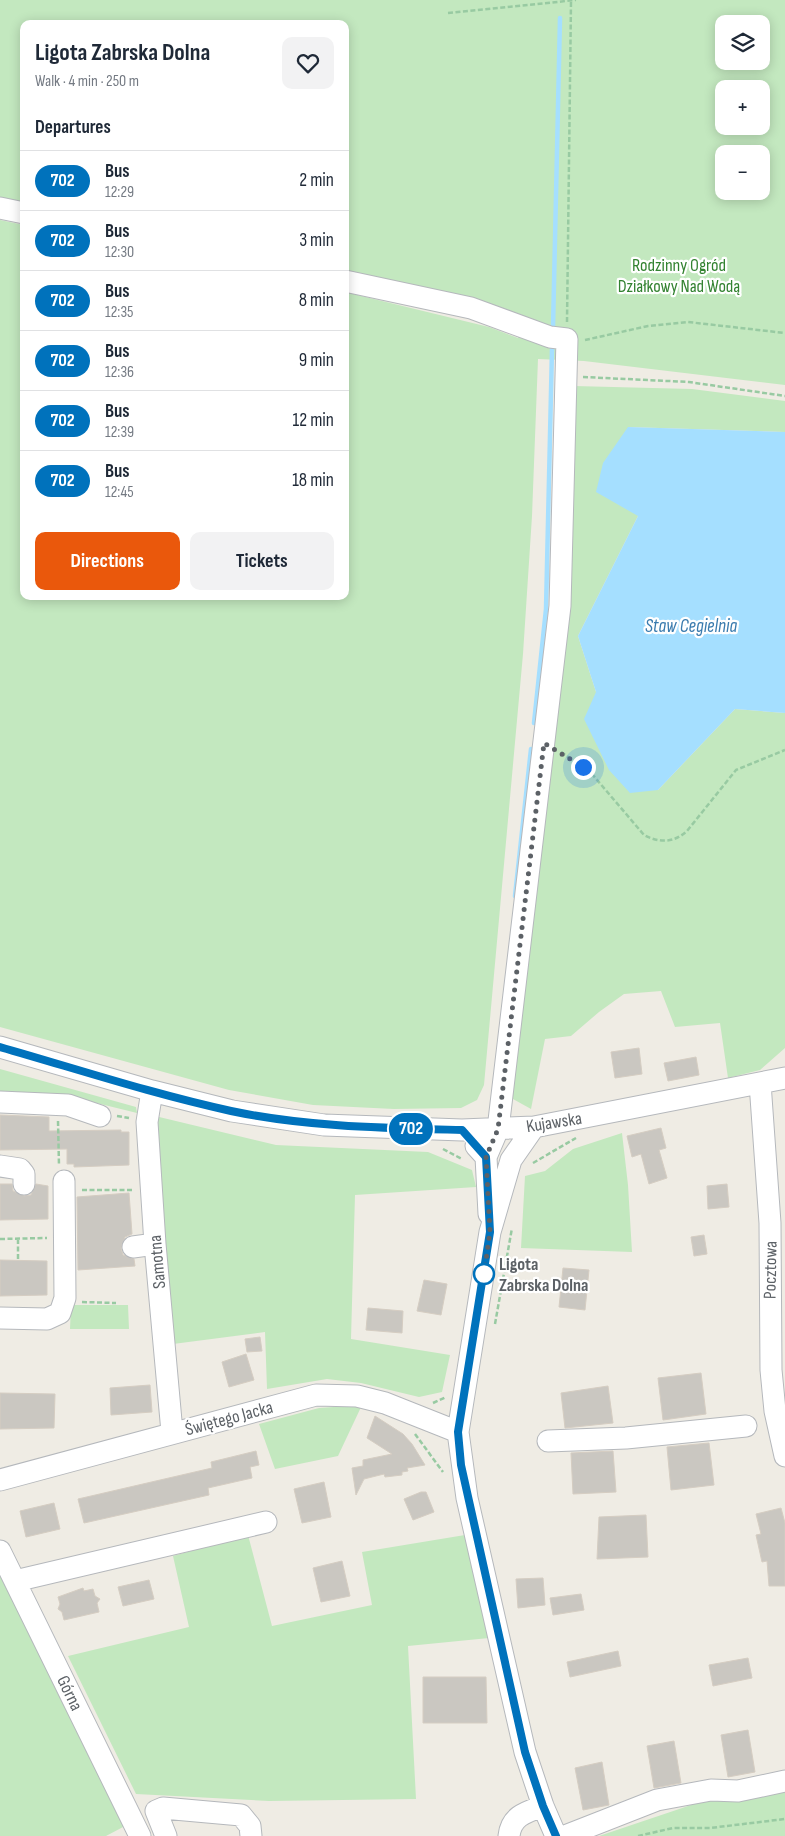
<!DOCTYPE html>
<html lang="en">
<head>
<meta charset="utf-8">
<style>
	:root { --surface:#fff; --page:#f2f2f3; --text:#1f2937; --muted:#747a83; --line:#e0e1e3; --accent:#ea580c }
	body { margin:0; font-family:"Sofia Sans Condensed",sans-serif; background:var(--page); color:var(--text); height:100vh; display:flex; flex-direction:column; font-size:19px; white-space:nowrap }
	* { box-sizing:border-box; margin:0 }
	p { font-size:16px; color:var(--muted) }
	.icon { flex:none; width:28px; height:28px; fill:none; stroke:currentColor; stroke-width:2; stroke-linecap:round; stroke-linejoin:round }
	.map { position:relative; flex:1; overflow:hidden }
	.sheet { position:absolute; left:20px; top:20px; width:329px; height:580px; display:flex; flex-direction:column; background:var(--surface); border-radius:10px; box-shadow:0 2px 12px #0003 }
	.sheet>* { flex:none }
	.badge { padding:0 10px; border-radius:16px; font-size:18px; line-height:32px }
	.tools { position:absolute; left:715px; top:15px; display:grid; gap:10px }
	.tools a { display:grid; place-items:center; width:55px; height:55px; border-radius:10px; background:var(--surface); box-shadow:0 2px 12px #0003; font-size:25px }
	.you { position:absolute; width:25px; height:25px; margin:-12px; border:4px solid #fff; border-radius:50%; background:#1a73e8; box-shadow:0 0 0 8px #1a73e833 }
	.map>.badge { position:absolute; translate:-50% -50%; box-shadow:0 0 0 2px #fff }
	h2 { padding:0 15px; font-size:19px; line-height:45px }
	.round { display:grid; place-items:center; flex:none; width:52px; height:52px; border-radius:10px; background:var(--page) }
	.summary { display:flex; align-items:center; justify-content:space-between; height:85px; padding:0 15px }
	h1 { font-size:24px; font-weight:700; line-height:38px }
	.button { display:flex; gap:10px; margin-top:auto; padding:10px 15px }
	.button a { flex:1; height:58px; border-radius:10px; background:var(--accent); color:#fff; font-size:20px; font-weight:700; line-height:58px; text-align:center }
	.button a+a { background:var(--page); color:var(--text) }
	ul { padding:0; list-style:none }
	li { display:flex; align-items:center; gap:15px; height:60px; padding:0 15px; border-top:1px solid var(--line) }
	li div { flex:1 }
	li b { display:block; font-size:19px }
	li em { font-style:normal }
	li .badge { min-width:55px; font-weight:700; text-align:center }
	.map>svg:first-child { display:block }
	.green { fill:#c3e8bf; fill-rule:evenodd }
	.water { fill:#a5dfff }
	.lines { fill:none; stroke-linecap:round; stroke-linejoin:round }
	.stream { stroke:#a5dfff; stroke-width:4.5 }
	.building { fill:#cac7c1; stroke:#d5cdc2 }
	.minor-casing { stroke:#b5b8bc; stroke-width:23 }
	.path { stroke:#98caa2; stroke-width:2.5; stroke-dasharray:5 2.5; stroke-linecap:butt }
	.minor { stroke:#fff; stroke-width:21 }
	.line-casing { stroke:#fff; stroke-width:11 }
	.line { stroke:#0072bc; stroke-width:8 }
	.walk { stroke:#5c6166; stroke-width:5; stroke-dasharray:0 9 }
	.stop-dot { fill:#fff; stroke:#0072bc; stroke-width:2.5 }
	.labels { text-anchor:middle; stroke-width:4.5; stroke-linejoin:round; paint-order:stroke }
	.park-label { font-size:18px; fill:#328230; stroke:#fff }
	.street-label { font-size:18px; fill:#5c6166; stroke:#fff }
	.stop-label { font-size:18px; font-weight:bold; fill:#5c6166; stroke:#fff; text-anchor:start }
	.water-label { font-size:19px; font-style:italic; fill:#397bae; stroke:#fff }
</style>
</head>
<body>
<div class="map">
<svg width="785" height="1836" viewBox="0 0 785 1836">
	<rect width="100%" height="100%" fill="#efece4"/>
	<path class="green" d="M0 0H785V385L584 361 538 359 532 516 523 654 484 1085 477 1100 461 1108 394 1109 313 1105 229 1090 0 1027V220L24 225V596H345V292L489 327 518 338 522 315 345 274V24H24V205L0 200ZM724 24H761V61H724ZM724 89H761V126H724ZM724 154H761V191H724Z
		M574 386 692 389 785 401V432L628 427 638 516 578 636 596 692 658 790 735 709 785 713V1048L760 1070 728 1078 720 1023 675 1027 661 991 624 994 599 1012 571 1036 545 1039 531 1109 513 1099V1081Z
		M0 1069 136 1107 137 1113 60 1094 0 1093Z
		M155 1116 276 1145 428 1152 472 1170 476 1187 355 1195 351 1339 450 1355 442 1392 419 1397 361 1383 327 1379 267 1389 265 1332 173 1344Z
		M622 1133 628 1185 632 1252 521 1248 525 1176 545 1171 573 1149Z
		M71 1305H128L129 1329H70Z
		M362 1405 338 1456 275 1469 259 1424 319 1408Z
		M248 1535 272 1626 372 1605 362 1552 465 1535 489 1638 408 1646 416 1799 269 1801 136 1794 68 1656 189 1627 173 1556Z
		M0 1567 125 1826 106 1836H0Z
		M785 1786V1836H599L697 1803Z"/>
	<path class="water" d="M628 427 785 432V713L735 709 658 790 630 793 609 770 584 719 596 692 578 636 638 516 596 492 603 463Z"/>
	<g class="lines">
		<path class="stream" d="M553 328 560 18
			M534 723 546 609 552 349
			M515 896 531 749"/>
	</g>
	<path class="building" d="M639 1048 642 1074 615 1078 611 1052Z
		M696 1057 699 1075 668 1081 664 1063Z
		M0 1115 49 1117V1131L121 1130V1132H129V1165L74 1167V1164H67V1149L0 1150Z
		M661 1128 666 1148 659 1150 667 1178 649 1184 641 1154 632 1157 627 1136Z
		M0 1184H12L13 1191 24 1196 31 1195 36 1184 48 1186V1219L0 1220Z
		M727 1184 729 1207 708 1209 707 1186Z
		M129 1193 132 1234 125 1237 121 1248 123 1255 134 1259 135 1266 78 1270 77 1197Z
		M704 1235 707 1254 694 1256 691 1237Z
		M0 1260 47 1261V1295L0 1296Z
		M563 1268 589 1270 585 1310 559 1307Z
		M424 1280 447 1284 441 1315 417 1311Z
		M368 1308 403 1311 402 1333 366 1330Z
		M260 1337 262 1351 247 1352 245 1339Z
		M246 1354 254 1380 229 1387 222 1362Z
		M701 1373 706 1414 663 1420 658 1378Z
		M150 1385 152 1412 111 1415 110 1388Z
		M608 1386 613 1423 565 1428 561 1393Z
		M0 1393 55 1394 54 1428 0 1429Z
		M375 1416 403 1434 412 1444 425 1465 407 1468 408 1471 402 1472V1475L385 1477 384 1474 364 1479 356 1495 352 1468 363 1466V1460L392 1454 367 1438Z
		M709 1443 714 1485 671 1490 667 1447Z
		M256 1451 259 1465 250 1467 252 1478 208 1488 209 1495 84 1523 78 1499 212 1468 211 1462Z
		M613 1451 616 1492 573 1494 571 1453Z
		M324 1482 331 1517 302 1523 294 1489Z
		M421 1492H426L434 1512 413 1520 404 1499Z
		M54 1503 60 1529 26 1537 20 1511Z
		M781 1508 785 1523V1586H769L767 1561 762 1562 756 1535 761 1534 756 1514Z
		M646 1515 648 1557 597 1559 599 1517Z
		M342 1561 350 1596 321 1602 313 1568Z
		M543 1578 545 1605 518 1608 516 1579Z
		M149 1580 154 1599 123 1606 118 1587Z
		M83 1588 84 1591 93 1589 95 1596 100 1599 97 1603 99 1612 64 1620 62 1612 58 1609 60 1604 58 1597Z
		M581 1594 584 1610 553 1615 550 1598Z
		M618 1651 621 1666 570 1677 567 1662Z
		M748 1658 752 1678 713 1686 709 1665Z
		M423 1677H486L487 1723H423Z
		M748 1730 755 1772 728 1777 721 1735Z
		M674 1741 681 1783 654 1788 647 1746Z
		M602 1762 609 1805 583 1810 575 1768Z"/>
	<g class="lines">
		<g class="minor-casing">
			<path id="minor" d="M0 208 24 213
				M345 281 471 308 550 337 567 339 560 606 498 1129 486 1157
				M0 1047 152 1091 232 1111 324 1125 462 1130 534 1127 785 1078
				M760 1083 770 1223 771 1370 775 1411 785 1456
				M152 1091 147 1122 155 1244 172 1432
				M0 1102 68 1105 100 1116
				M534 1127 511 1160 490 1232 458 1432 467 1498 525 1752 543 1806 556 1836
				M476 1146 486 1157 489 1214
				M0 1166 20 1169 24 1174V1184
				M133 1247 155 1244
				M0 1318 47 1319 60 1313 65 1298 64 1181
				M548 1441 626 1438 746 1426
				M0 1480 316 1395 357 1396 385 1403 458 1432
				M0 1551 140 1836
				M15 1581 266 1522
				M166 1836 156 1811 163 1808 241 1815 250 1826 251 1836
				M509 1836C511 1816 526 1812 543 1806
				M565 1836 657 1800 711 1790 738 1791 785 1781"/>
		</g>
		<path class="path" d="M448 13 576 0
			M567 322 571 1
			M585 340 648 326 688 322 785 333
			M583 377 689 382 785 396
			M561 752 592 774 644 835C659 843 674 843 687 831L736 770 785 750
			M117 1116 129 1118
			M58 1121 59 1166
			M443 1149 462 1159
			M533 1163 576 1138
			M82 1190H132L133 1192
			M0 1239 47 1238
			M18 1239V1260
			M82 1302 116 1303
			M495 1324 512 1228
			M433 1403 446 1397
			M415 1434 443 1472
			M638 1836 673 1828H710L785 1819"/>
		<use href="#minor" class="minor"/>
	</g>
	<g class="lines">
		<g class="line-casing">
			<path id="line" d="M0 1047C77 1069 153 1094 231 1111 307 1127 385 1128 462 1130L486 1157 490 1232 458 1432 461 1465 525 1752 543 1806 556 1836"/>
		</g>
		<use href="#line" class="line"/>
		<path class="walk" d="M484 1274 490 1232 486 1157 498 1129 544 743 583 767"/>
	</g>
	<circle class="stop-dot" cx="484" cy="1274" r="10"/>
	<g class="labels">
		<g class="park-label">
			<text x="679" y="271">Rodzinny Ogród<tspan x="679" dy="21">Działkowy Nad Wodą</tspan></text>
		</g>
		<g class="street-label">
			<text transform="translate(554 1122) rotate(-9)" y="6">Kujawska</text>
			<text transform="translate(157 1262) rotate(-95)" y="6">Samotna</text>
			<text transform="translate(770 1270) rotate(-89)" y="6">Pocztowa</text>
			<text transform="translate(229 1418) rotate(-15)" y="6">Świętego Jacka</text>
			<text transform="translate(70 1693) rotate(64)" y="6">Górna</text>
		</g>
		<g class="stop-label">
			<text x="499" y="1270">Ligota<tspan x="499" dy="21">Zabrska Dolna</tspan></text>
		</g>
		<g class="water-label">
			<text x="691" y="632">Staw Cegielnia</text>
		</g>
	</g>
</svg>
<div class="tools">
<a><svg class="icon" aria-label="layers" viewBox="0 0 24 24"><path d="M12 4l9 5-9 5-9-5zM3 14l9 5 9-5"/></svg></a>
<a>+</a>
<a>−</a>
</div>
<div class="you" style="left:583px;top:767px"></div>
<b class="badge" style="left:411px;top:1129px;background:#0072bc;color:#fff">702</b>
<section class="sheet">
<div class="summary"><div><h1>Ligota Zabrska Dolna</h1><p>Walk · 4 min · 250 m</p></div><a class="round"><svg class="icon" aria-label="heart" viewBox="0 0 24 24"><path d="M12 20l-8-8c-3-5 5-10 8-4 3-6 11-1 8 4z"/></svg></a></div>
<h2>Departures</h2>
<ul>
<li><span class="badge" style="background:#0072bc;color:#fff">702</span><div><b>Bus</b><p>12:29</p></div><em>2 min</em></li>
<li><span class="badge" style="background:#0072bc;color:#fff">702</span><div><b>Bus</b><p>12:30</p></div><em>3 min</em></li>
<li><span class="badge" style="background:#0072bc;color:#fff">702</span><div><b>Bus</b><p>12:35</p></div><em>8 min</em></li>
<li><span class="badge" style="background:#0072bc;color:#fff">702</span><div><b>Bus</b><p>12:36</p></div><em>9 min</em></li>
<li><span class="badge" style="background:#0072bc;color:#fff">702</span><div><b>Bus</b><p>12:39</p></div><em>12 min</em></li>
<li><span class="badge" style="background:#0072bc;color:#fff">702</span><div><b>Bus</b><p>12:45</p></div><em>18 min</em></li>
</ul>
<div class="button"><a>Directions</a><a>Tickets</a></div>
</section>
</div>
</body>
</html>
